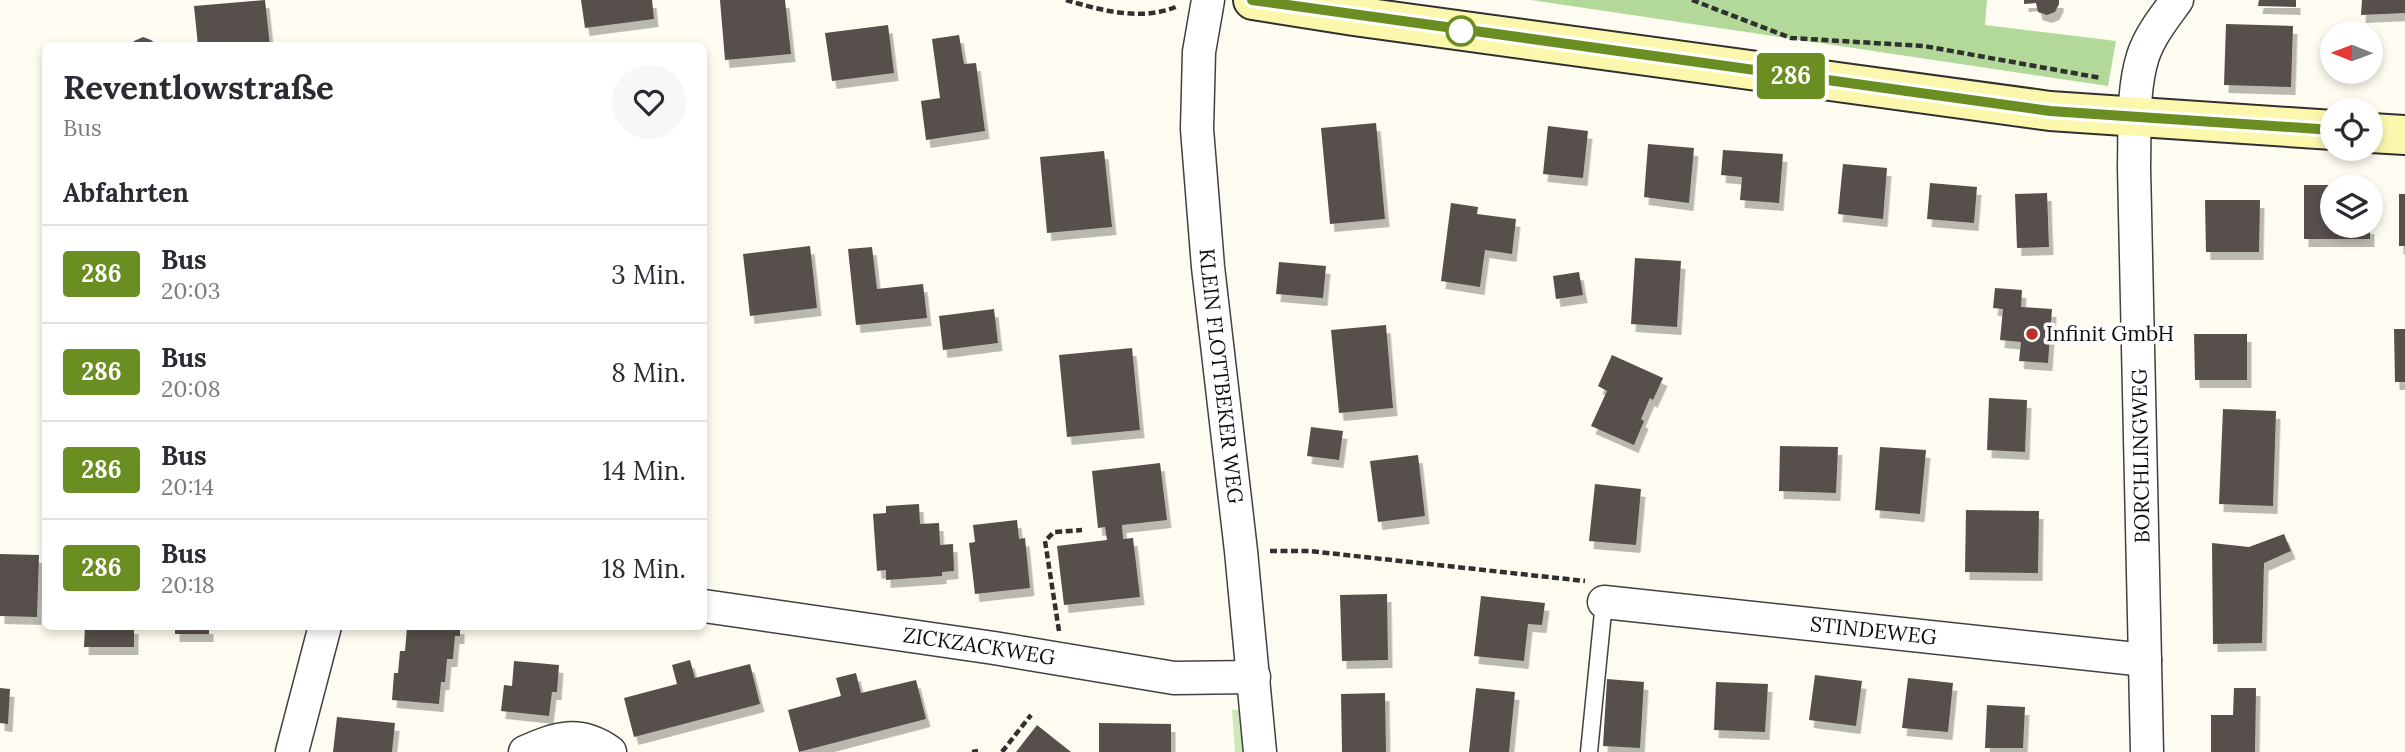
<!DOCTYPE html>
<html lang="de">
<head>
<meta charset="utf-8">
<style>
	:root { --surface:#fff; --page:#f7f7f7; --text:#2b2b33; --muted:#7c7c81; --line:#e1e1e2 }
	body { margin:0; font-family:Lora,serif; background:var(--page); color:var(--text); height:100vh; display:flex; flex-direction:column; font-size:26px; white-space:nowrap }
	* { box-sizing:border-box; margin:0 }
	p { font-size:23px; color:var(--muted) }
	.icon { flex:none; width:38px; height:38px; fill:none; stroke:currentColor; stroke-width:2; stroke-linecap:round; stroke-linejoin:round }
	.map { position:relative; flex:1; overflow:hidden }
	.side { position:absolute; left:42px; top:42px; width:665px; height:588px; display:flex; flex-direction:column; background:var(--surface); border-radius:10px; box-shadow:0 4px 10px #0003 }
	.side>* { flex:none }
	.badge { padding:0 14px; border-radius:5px; font-size:24px; line-height:46px }
	.needle { width:46px; rotate:271deg }
	.controls { position:absolute; left:2320px; top:21px; display:grid; gap:14px }
	.controls a { display:grid; place-items:center; width:63px; height:63px; border-radius:50%; background:var(--surface); box-shadow:0 4px 10px #0003; font-size:35px }
	.map>.badge { position:absolute; translate:-50% -50%; box-shadow:0 0 0 4px #fff }
	h2 { padding:0 21px; font-size:26px; line-height:63px }
	.round { display:grid; place-items:center; flex:none; width:74px; height:74px; border-radius:37px; background:var(--page) }
	.overview { display:flex; align-items:center; justify-content:space-between; height:119px; padding:0 21px }
	h1 { font-size:33px; font-weight:700; line-height:52px }
	ul { padding:0; list-style:none }
	li { display:flex; align-items:center; gap:21px; height:98px; padding:0 21px; border-top:2px solid var(--line) }
	li div { flex:1 }
	li b { display:block; font-size:26px }
	li em { font-style:normal }
	li .badge { min-width:77px; font-weight:700; text-align:center }
	.map>svg:first-child { display:block }
	.green { fill:#cfe8bb }
	.forest { fill:#b2d89a }
	.building { fill:#56504b; filter:url(#shadow) }
	.lines { fill:none; stroke-linecap:round; stroke-linejoin:round }
	.lane-casing { stroke:#414141; stroke-width:19 }
	.street-casing { stroke:#414141; stroke-width:35 }
	.secondary-casing { stroke:#303030; stroke-width:42 }
	.path { stroke:#303030; stroke-width:4.5; stroke-dasharray:7 3.5; stroke-linecap:butt }
	.lane { stroke:#fff; stroke-width:16 }
	.street { stroke:#fff; stroke-width:32 }
	.secondary { stroke:#fbf8ae; stroke-width:38 }
	.line-casing { stroke:#fff; stroke-width:16 }
	.line { stroke:#6b8e23; stroke-width:10 }
	.stop-dot { fill:#fff; stroke:#6b8e23; stroke-width:3.5 }
	.poi-dot { fill:#b92f2b; stroke:#fff; stroke-width:2.5 }
	.labels { text-anchor:middle; stroke-width:7; stroke-linejoin:round; paint-order:stroke }
	.poi-label { font-size:21px; fill:#0e0e0e; stroke:#fff; text-anchor:start }
	.street-label { font-size:21px; fill:#0e0e0e; stroke:#fff }
</style>
</head>
<body>
<div class="map">
<svg width="2405" height="752" viewBox="0 0 2405 752">
	<defs>
		<filter id="shadow"><feDropShadow dx="4.5" dy="8" stdDeviation="0" flood-color="#0004"/></filter>
	</defs>
	<rect width="100%" height="100%" fill="#fefcf0"/>
	<path class="green" d="M1242 709 1244 752H1235L1232 710Z"/>
	<path class="forest" d="M1531 0H1987L1985 25 2116 41 2108 86Z"/>
	<path class="building" d="M265 0 270 46H198L194 6Z
		M581 0H652L654 19 585 28Z
		M720 0H785L791 54 725 60Z
		M2024 0H2059V4L2055 12 2047 15 2038 12 2036 3 2024 4Z
		M2259 0H2296V7L2258 6Z
		M2362 0H2405V13L2361 15Z
		M2226 24 2293 26 2291 87 2224 85Z
		M888 25 894 73 832 81 825 33Z
		M959 35 964 64 976 63 985 131 926 140 921 101 940 98 932 39Z
		M143 37 151 40 158 46H131L134 41Z
		M1376 123 1385 219 1330 224 1321 128Z
		M1548 126 1588 131 1583 178 1543 174Z
		M1648 144 1694 148 1689 203 1644 197Z
		M1723 150 1783 154 1779 203 1740 200 1742 177 1721 175Z
		M1104 151 1112 227 1047 233 1040 157Z
		M1843 164 1887 168 1883 219 1838 214Z
		M1930 183 1977 187 1974 223 1927 219Z
		M2304 185H2333V226H2370V239H2304Z
		M2047 193 2049 247 2017 248 2015 194Z
		M2399 194H2405V246H2399Z
		M2205 200H2260L2259 252H2206Z
		M1451 203 1478 207 1477 214 1516 219 1512 254 1485 250 1480 287 1441 281Z
		M810 246 817 308 750 316 743 254Z
		M872 247 877 289 923 284 927 318 856 325 848 249Z
		M1635 258 1681 261 1677 327 1631 324Z
		M1279 262 1326 266 1323 298 1276 294Z
		M1579 272 1583 295 1556 299 1553 276Z
		M1995 288 2022 290 2021 307 2052 309 2048 363 2019 361 2021 342 2000 340 2003 309 1993 308Z
		M994 309 998 343 943 350 939 316Z
		M1386 325 1393 408 1339 413 1331 330Z
		M2394 329H2405V382H2395Z
		M2194 334H2247V380H2195Z
		M1132 348 1140 430 1067 437 1059 355Z
		M1612 355 1663 378 1653 400 1650 398 1641 419 1644 421 1634 445 1591 426 1607 391 1598 386Z
		M1989 398 2027 400 2025 452 1987 450Z
		M2223 409 2276 411 2273 506 2219 504Z
		M1311 427 1343 431 1339 460 1307 456Z
		M1780 446 1838 447 1836 493 1779 491Z
		M1880 447 1926 450 1920 514 1875 510Z
		M1418 455 1425 516 1378 522 1370 461Z
		M1160 463 1167 520 1122 525 1123 539 1133 538 1140 597 1064 605 1057 546 1107 540 1105 527 1098 528 1092 471Z
		M1595 484 1641 489 1636 545 1589 541Z
		M919 504 920 524 939 523 940 545 953 544 954 571 942 572V576L886 580V570L877 571 873 514 886 513V506Z
		M1966 510 2039 511 2038 573 1965 572Z
		M1017 520 1019 539 1025 538 1030 588 975 594 969 543 975 542 973 525Z
		M2284 534 2291 551 2264 563 2262 643 2213 644 2212 543 2249 547Z
		M0 554 39 555 37 617 0 616Z
		M1387 594 1388 660 1342 661 1340 595Z
		M1481 596 1545 603 1542 625 1528 624 1524 661 1474 656Z
		M85 626H134V647H84Z
		M175 626H209V634H175Z
		M460 626V636H455L453 659H447L445 682H441L439 704 392 700 394 673H398L400 651H405L407 627Z
		M690 660 695 678 750 664 760 704 634 737 624 698 677 684 672 665Z
		M514 661 559 665 557 692H552L549 716 501 711 504 685 512 686Z
		M856 673 861 693 916 680 926 719 799 752 788 710 841 696 836 678Z
		M1815 675 1862 681 1856 726 1809 720Z
		M1908 678 1953 683 1948 732 1902 728Z
		M1607 679 1644 682 1640 748 1603 746Z
		M1716 682 1768 684 1765 732 1714 730Z
		M0 688 10 689 8 724 0 723Z
		M1476 688 1515 692 1509 752H1469Z
		M2234 688H2256L2255 752H2211V715H2233Z
		M1385 693 1386 752H1342L1341 694Z
		M1987 705 2025 707 2023 748H1985Z
		M337 717 395 723 392 752H333Z
		M1099 723 1171 724V752H1099Z
		M1037 725 1071 752H1016Z"/>
	<g class="lines">
		<g class="lane-casing">
			<path id="lane" d="M1589 752 1604 602"/>
		</g>
		<g class="street-casing">
			<g id="street">
				<path id="s1" d="M1208 0 1199 52 1197 129 1208 267 1241 551 1260 752"/>
				<path id="s2" d="M1604 602 2145 660"/>
				<path id="s3" d="M704 606 994 648 1174 678 1254 677"/>
				<path d="M292 752 325 626"/>
				<path d="M525 752C557 738 579 730 610 752"/>
				<path d="M2147 752 2134 167C2135 131 2132 91 2143 56 2150 35 2164 18 2177 0"/>
			</g>
		</g>
		<g class="secondary-casing">
			<path id="secondary" d="M1253 0 1354 16 2050 111 2333 130
				M2371 133 2405 135"/>
		</g>
		<path class="path" d="M1066 0C1100 10 1143 22 1178 6
			M1692 0 1791 38 1924 46 2101 78
			M1270 551H1309L1585 581
			M1059 631 1045 541 1054 532 1082 530
			M972 752 978 751
			M1002 752 1031 715"/>
		<use href="#lane" class="lane"/>
		<use href="#street" class="street"/>
		<use href="#secondary" class="secondary"/>
	</g>
	<g class="lines">
		<g class="line-casing">
			<path id="line" d="M1252 0 2050 111 2333 130"/>
		</g>
		<use href="#line" class="line"/>
	</g>
	<circle class="stop-dot" cx="1461" cy="31" r="14"/>
	<circle class="poi-dot" cx="2032" cy="334" r="7"/>
	<g class="labels">
		<g class="poi-label">
			<text x="2046" y="341">Infinit GmbH</text>
		</g>
		<g class="street-label">
			<text dy="7" stroke="none"><textPath href="#s1" startOffset="378">KLEIN FLOTTBEKER WEG</textPath></text>
			<text transform="translate(2141 456) rotate(-91)" y="7">BORCHLINGWEG</text>
			<text dy="7" stroke="none"><textPath href="#s2" startOffset="271">STINDEWEG</textPath></text>
			<text dy="7" stroke="none"><textPath href="#s3" startOffset="278">ZICKZACKWEG</textPath></text>
		</g>
	</g>
</svg>
<div class="controls">
<a><svg class="needle" viewBox="-14 -14 28 28"><path d="M0-13l5 13h-10z" fill="#e53935"/><path d="M0 13l5-13h-10z" fill="#7c7c81"/></svg></a>
<a><svg class="icon" aria-label="locate" viewBox="0 0 24 24"><circle cx="12" cy="12" r="6"/><path d="M12 2v4M12 18v4M2 12h4M18 12h4"/></svg></a>
<a><svg class="icon" aria-label="layers" viewBox="0 0 24 24"><path d="M12 4l9 5-9 5-9-5zM3 14l9 5 9-5"/></svg></a>
</div>
<b class="badge" style="left:1791px;top:76px;background:#6b8e23;color:#fff">286</b>
<section class="side">
<div class="overview"><div><h1>Reventlowstraße</h1><p>Bus</p></div><a class="round"><svg class="icon" aria-label="heart" viewBox="0 0 24 24"><path d="M12 20l-8-8c-3-5 5-10 8-4 3-6 11-1 8 4z"/></svg></a></div>
<h2>Abfahrten</h2>
<ul>
<li><span class="badge" style="background:#6b8e23;color:#fff">286</span><div><b>Bus</b><p>20:03</p></div><em>3 Min.</em></li>
<li><span class="badge" style="background:#6b8e23;color:#fff">286</span><div><b>Bus</b><p>20:08</p></div><em>8 Min.</em></li>
<li><span class="badge" style="background:#6b8e23;color:#fff">286</span><div><b>Bus</b><p>20:14</p></div><em>14 Min.</em></li>
<li><span class="badge" style="background:#6b8e23;color:#fff">286</span><div><b>Bus</b><p>20:18</p></div><em>18 Min.</em></li>
</ul>
</section>
</div>
</body>
</html>
